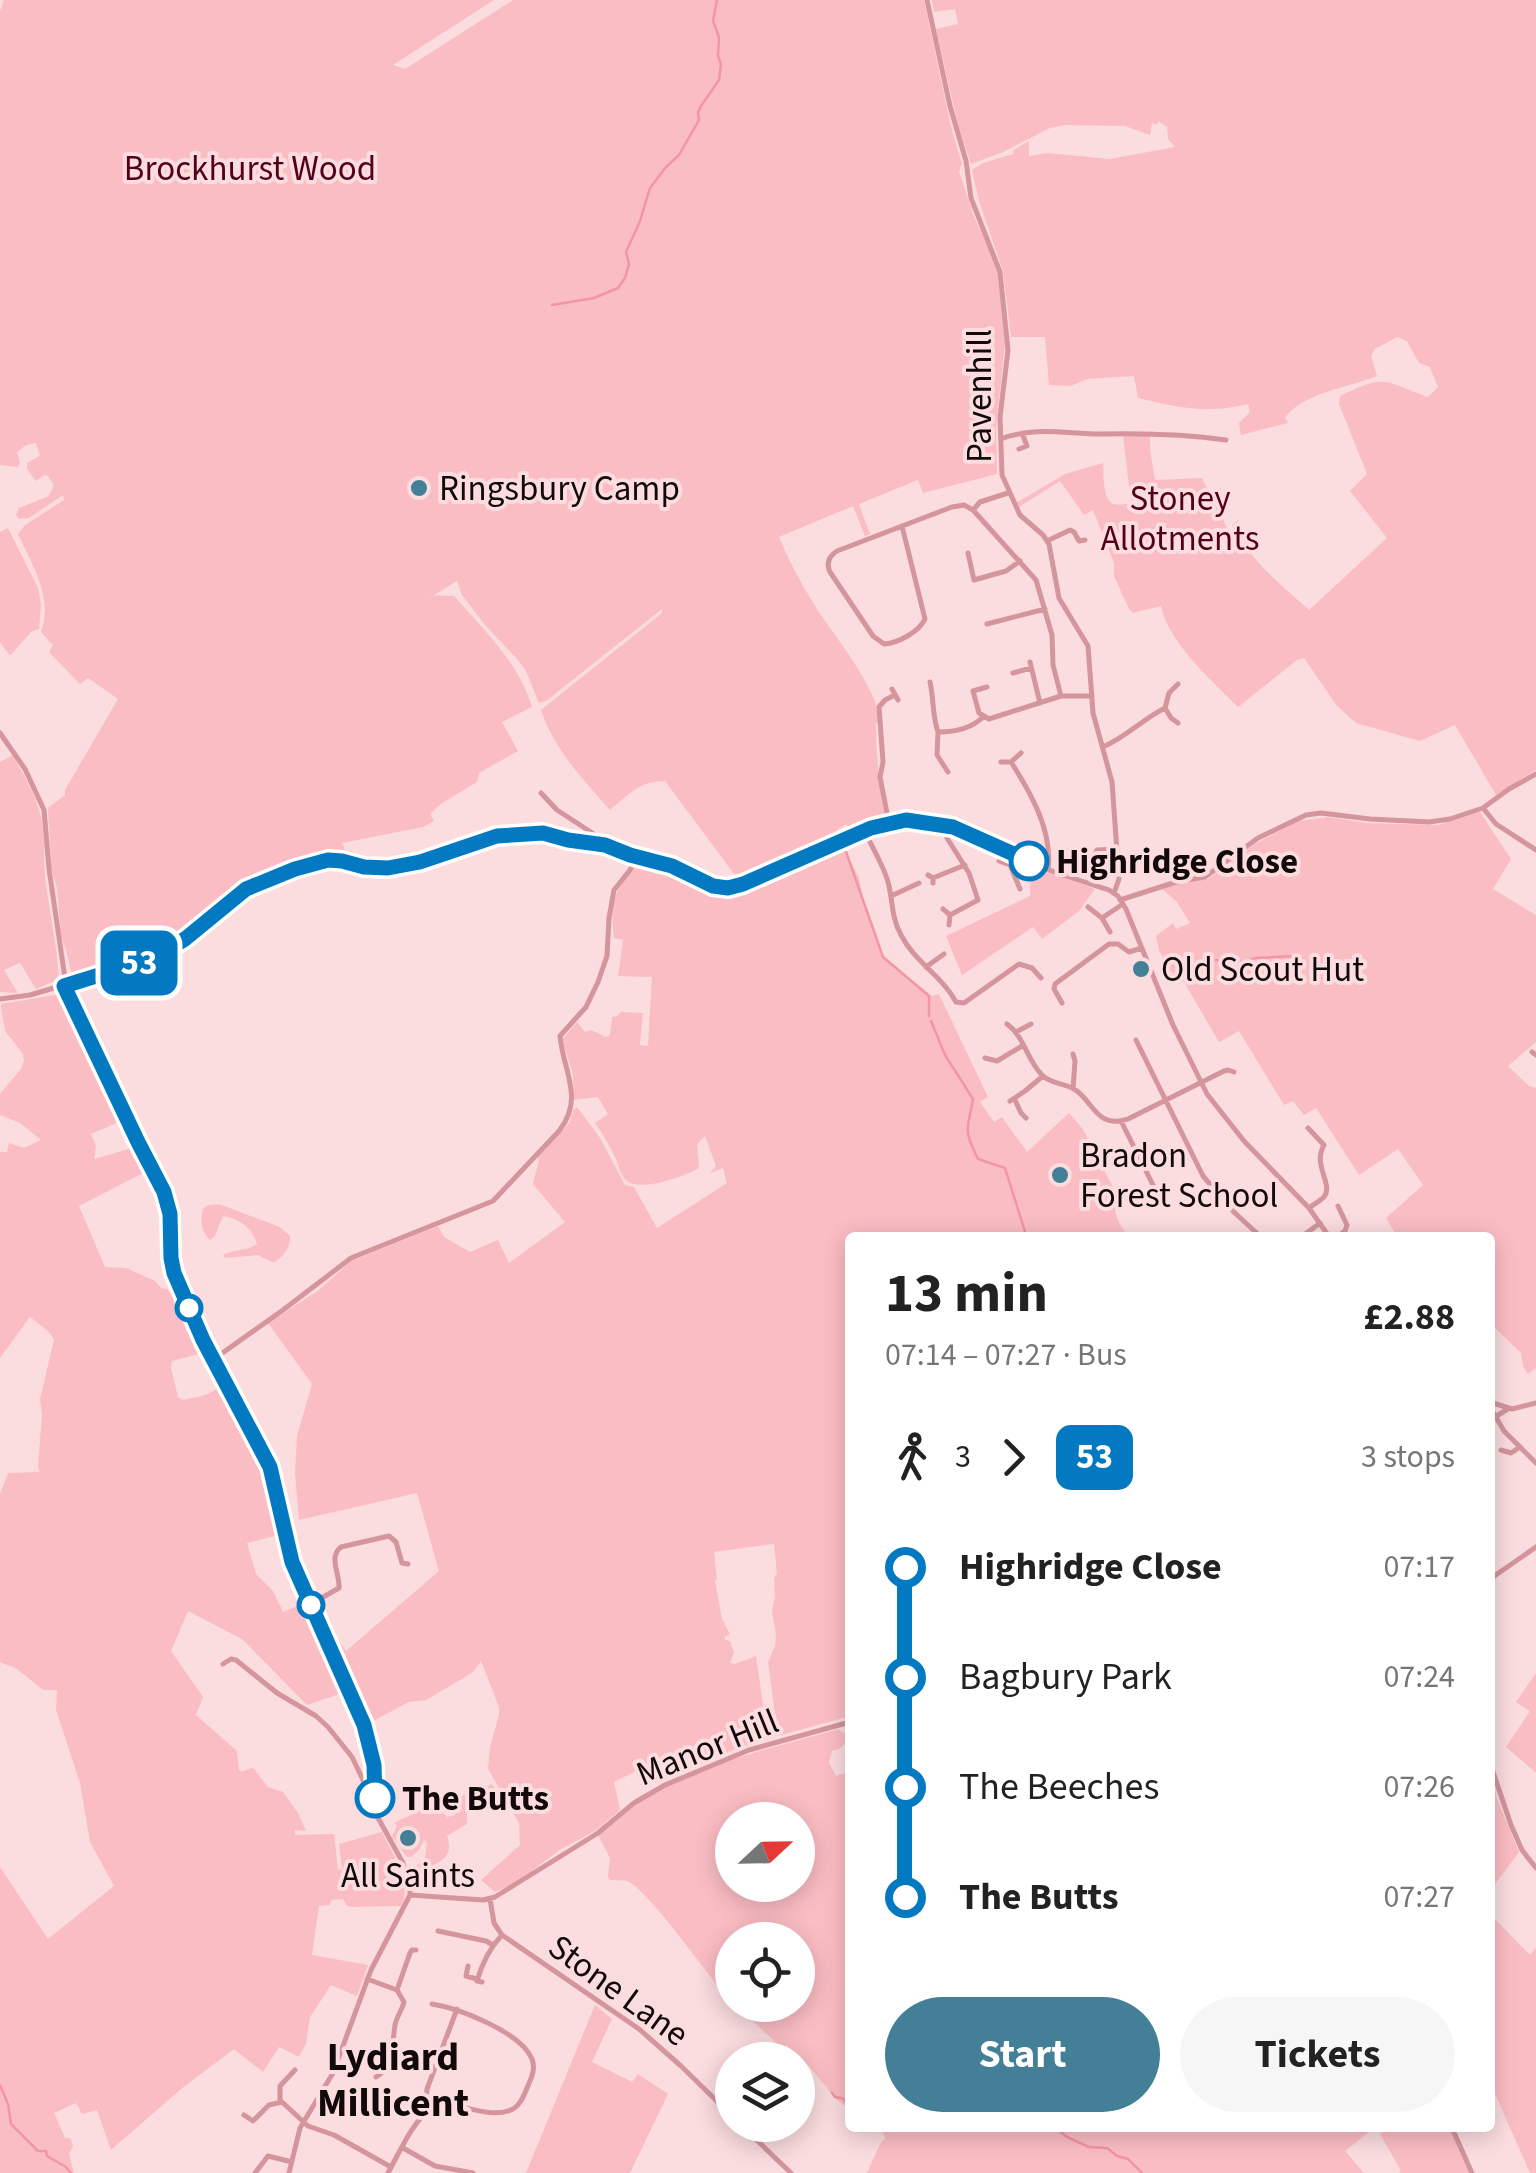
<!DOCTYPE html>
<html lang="en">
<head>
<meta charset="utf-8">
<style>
	:root { --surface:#fff; --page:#f6f6f6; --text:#222; --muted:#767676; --accent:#437f96 }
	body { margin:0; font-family:"Source Sans 3",sans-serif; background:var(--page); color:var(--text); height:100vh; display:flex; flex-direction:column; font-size:38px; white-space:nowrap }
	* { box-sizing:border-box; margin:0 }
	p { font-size:32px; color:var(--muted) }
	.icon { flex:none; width:55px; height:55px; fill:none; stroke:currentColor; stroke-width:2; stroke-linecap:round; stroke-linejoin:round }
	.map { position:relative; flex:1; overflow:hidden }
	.sheet { position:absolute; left:845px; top:1232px; width:650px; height:900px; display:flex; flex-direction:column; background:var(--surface); border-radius:10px; box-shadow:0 5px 25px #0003 }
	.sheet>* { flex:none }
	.badge { padding:0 20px; border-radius:15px; font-size:35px; line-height:65px }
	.needle { width:65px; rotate:68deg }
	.fabs { position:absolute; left:715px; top:1802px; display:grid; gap:20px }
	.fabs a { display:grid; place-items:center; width:100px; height:100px; border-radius:50%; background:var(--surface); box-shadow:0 5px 25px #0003; font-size:50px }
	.map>.badge { position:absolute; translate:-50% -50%; box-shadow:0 0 0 5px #fff }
	.legs { display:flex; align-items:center; gap:15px; height:110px; padding:0 40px; font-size:32px }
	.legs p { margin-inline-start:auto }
	.headline { display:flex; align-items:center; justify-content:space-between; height:170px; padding:0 40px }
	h1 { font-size:55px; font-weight:700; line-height:75px }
	.primary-button { display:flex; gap:20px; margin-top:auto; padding:20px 40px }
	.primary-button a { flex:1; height:115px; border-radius:60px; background:var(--accent); color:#fff; font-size:40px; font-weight:700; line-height:115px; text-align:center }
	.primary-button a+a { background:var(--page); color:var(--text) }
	ul { padding:0 40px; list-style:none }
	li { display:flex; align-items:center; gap:35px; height:110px; font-size:38px }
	li i { display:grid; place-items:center; width:15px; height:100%; margin:0 12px; background:currentColor }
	li i::after { content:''; width:25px; height:25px; margin:-12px; border:8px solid; border-radius:50%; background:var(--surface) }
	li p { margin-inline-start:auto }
	li:first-child i { background:linear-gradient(#0000 50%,currentColor 0) }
	li:last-child i { background:linear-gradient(currentColor 50%,#0000 0) }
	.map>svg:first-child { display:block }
	.green { fill:#fbbdc4; fill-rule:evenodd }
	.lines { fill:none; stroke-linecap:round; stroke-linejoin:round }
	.stream { stroke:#f296a3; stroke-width:2.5 }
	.minor { stroke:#d4959d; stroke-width:5 }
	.line-1-casing { stroke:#fff; stroke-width:22 }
	.line-1 { stroke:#0279c1; stroke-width:15 }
	.poi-dot { fill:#437f96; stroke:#fbdcdf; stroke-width:4 }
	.stop-1-dot { fill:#fff; stroke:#0279c1; stroke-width:5 }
	.labels { text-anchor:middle; stroke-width:8; stroke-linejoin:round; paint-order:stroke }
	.park-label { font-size:35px; fill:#53001b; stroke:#fbdcdf }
	.street-label { font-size:35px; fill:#12090a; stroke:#fbdcdf }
	.poi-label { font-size:35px; fill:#12090a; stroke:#fbdcdf; text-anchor:start }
	.stop-label { font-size:35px; font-weight:bold; fill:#12090a; stroke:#fbdcdf; text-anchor:start }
	.quarter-label { font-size:40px; font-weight:bold; fill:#12090a; stroke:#fbdcdf }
</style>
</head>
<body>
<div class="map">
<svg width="1536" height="2173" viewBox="0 0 1536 2173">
	<rect width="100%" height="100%" fill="#fbdcdf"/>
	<path class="green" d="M4 0H494L393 65 405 69 513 0H924L951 127 962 164 959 171 974 217 992 254 998 273 1005 344 996 426 997 474 923 493 918 480 859 504 870 534 865 536 853 506 779 537C789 561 801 584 815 606 835 637 877 686 880 722L876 723C876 755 879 784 885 815L883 821 849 830 846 824 837 830V835L737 878 665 781C641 780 628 795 610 810 583 780 554 749 541 710L662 613V609L546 701 539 703 526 671 517 659 485 625 462 595 457 581 434 595H424L454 596C484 630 519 663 532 707L502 722 518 751 479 773 477 782 442 803 430 814 434 821 423 827 342 843 347 855 331 851 264 875 233 891 189 929 156 952 72 977 67 953 61 936 57 888 51 868 48 808 65 795V790L118 699 88 678 80 684 49 652 53 645 41 632C54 598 32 565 18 534L25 525 64 500 63 495 29 518 19 519 16 515 19 508 49 496 54 485 48 476 44 475 36 481 27 469V463L40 456 36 443 26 445 17 452 20 462 18 467 0 465V11Z
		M932 0H1536V770L1496 795 1455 725 1420 741 1356 723 1337 706 1304 658 1297 660 1238 707C1213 682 1167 641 1161 606L1133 613 1129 609 1114 576V563L1093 510 1084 515 1060 481 1019 507 1016 503 1065 474 1103 463C1104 473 1102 499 1113 504 1119 506 1125 503 1131 504L1123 435 1150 436V450L1155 480 1202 478 1235 544 1237 542 1232 525 1238 520C1237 553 1286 588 1309 610L1387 538 1350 491 1367 474 1339 404 1340 396C1387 373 1383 381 1428 397L1438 387 1430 367 1419 363 1407 341 1397 337 1375 349 1371 356 1377 376C1347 388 1306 392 1285 417L1288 423 1241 435 1239 423 1250 412 1248 404C1206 414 1180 408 1138 398L1134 376 1088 379 1070 386 1049 385 1045 337H1011L1003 271 979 201 972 170 983 163 1013 154 1014 150 1029 141V156L1048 153 1110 159 1175 147 1168 139 1167 127 1158 121 1157 125 1152 123 1150 135 1125 126 1065 125 1050 128 1003 152 971 164 958 125 936 29 958 24 955 9 934 12Z
		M8 528 38 588 41 604 39 629 31 632 10 656 0 642V532Z
		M13 755C22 773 35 793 40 813 46 833 43 855 45 876 49 911 57 944 59 979L36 989 20 963 4 970 18 993 0 992V762Z
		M1480 812 1511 859 1493 889 1536 915V1042L1508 1066 1529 1086 1536 1088V1368L1528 1374 1523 1366 1521 1353 1495 1328 1490 1331V1238L1397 1237 1386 1218 1423 1185 1398 1149 1359 1175 1316 1108 1304 1115 1293 1101 1284 1105 1239 1031 1219 1042 1184 982 1169 970 1159 950 1156 936 1173 923 1176 929 1190 923 1177 902 1162 889 1173 884 1208 879 1258 842 1298 821 1329 817 1366 823 1438 825Z
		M845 841 843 846 859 878 864 904 882 956 932 996 939 994 988 1097 980 1102 994 1122 1002 1117 1027 1152 1069 1113 1083 1129 1122 1205 1115 1210C1117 1219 1121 1230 1131 1237H1121L1125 1233 1117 1238H850V1716L778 1736 768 1662 775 1646 776 1635 772 1611 775 1597 774 1578 777 1574 774 1544 714 1552 717 1579 715 1580 722 1619 730 1634 725 1637V1640L730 1641 734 1653 730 1663 735 1664 756 1656 768 1739 733 1750 683 1772 673 1753 614 1782 620 1810 595 1831 561 1849 517 1882 495 1892 481 1880 520 1845 519 1823 488 1769 490 1747 499 1715V1707L481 1661 474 1671 462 1679 426 1700 409 1702 371 1722 373 1733 370 1735 349 1679 327 1632 332 1631 346 1651 439 1571 417 1493 299 1520 295 1473 297 1436 312 1384 268 1323 319 1290 351 1261 438 1226 444 1237 470 1252 498 1240 509 1263 565 1222 533 1184 539 1160 537 1157 570 1122 573 1110 577 1107 600 1138 625 1185 634 1187 657 1228 727 1183 723 1168 710 1173 716 1166 705 1136 697 1144 699 1168C685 1176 638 1194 625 1179 620 1174 618 1163 615 1157 609 1145 603 1134 595 1123L608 1114 598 1097 574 1100 573 1074 562 1040 577 1022 585 1032 591 1030 606 1037 610 1035 612 1017 617 1016 621 1012 643 1013 640 1045 648 1046 652 977 618 976 623 940 614 938C610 897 613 894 638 863L643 861 666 866 729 894Z
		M1031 865 1095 889 1079 911 1042 939 1033 927 962 975 946 936 1030 896Z
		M61 994 64 995 124 1120 91 1134 96 1146 94 1159 136 1147 151 1169 79 1206 105 1267 126 1268 155 1281 161 1288 167 1289 171 1294 187 1332 195 1329 205 1347 202 1353 172 1361 171 1368 178 1397 183 1400 206 1395 224 1385 265 1465 283 1534 247 1543 256 1574 273 1591 283 1612 307 1602 348 1691 307 1705 242 1639 188 1611 171 1651 203 1697 196 1715 237 1751 239 1770 242 1772 251 1768 254 1769 268 1787 283 1792 298 1813 306 1831 295 1830V1835L334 1834 338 1870 342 1869 339 1844 382 1832C392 1853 413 1884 401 1906L352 1907 347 1906 343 1899 331 1900 330 1905 319 1906 312 1955 368 1965 357 1996 331 1985 310 2017 306 2044 299 2057 279 2047 263 2072 234 2049 181 2089 111 2150 97 2110 82 2114 76 2103 54 2113 65 2138H70L73 2146 69 2154 74 2173H0V1867L48 1939 114 1886 90 1842 80 1783 56 1710 57 1690H43L17 1669 0 1662V1494L8 1473 40 1472 38 1467 42 1414 40 1399 54 1340 49 1332 30 1317 0 1358V1152H7L9 1143 24 1148 41 1140 20 1123 0 1115V1094L21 1069 24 1061 23 1054 5 1031 1 1007V1004Z
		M219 1204 280 1227 290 1236C291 1247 283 1257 274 1263L258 1255 225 1258 223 1255C234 1249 247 1251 257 1244 253 1229 239 1218 223 1216L215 1236 210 1240C201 1231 200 1221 203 1209L208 1205Z
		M1536 1673V1773L1506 1747 1530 1711 1516 1702Z
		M838 1729 847 1735V1740L841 1748 832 1751 829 1763 836 1776 850 1771V2110L835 2098 809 2066 788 2049 787 2045 782 2048 735 2005H798V1940H732V2003C711 1980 648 1889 627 1881 621 1880 616 1880 610 1880L608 1876 610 1858 598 1835C620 1820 637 1801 661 1789 716 1759 778 1747 838 1729ZM732 1820H798V1885H732Z
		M1490 1768 1497 1799 1519 1852 1490 1891Z
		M491 1784C498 1789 498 1796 496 1804L473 1806 467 1814V1824L447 1836C455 1858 438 1865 419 1869L415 1867 425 1858 427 1843 424 1840 419 1850 411 1857H407L392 1836 397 1826 394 1823 419 1811 439 1808 447 1817 455 1815 458 1798 468 1793 476 1795Z
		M1490 1914 1530 1955 1536 1948V2173H1530L1492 2087H1490Z
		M595 2005 612 2019 592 2062 632 2082 638 2074 668 2094 630 2173H526Z
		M874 2128H1374L1345 2151 1364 2173H867L880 2144 885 2138 883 2133Z
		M1390 2128H1450L1470 2173H1399L1401 2171 1380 2134Z"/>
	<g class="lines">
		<path class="stream" d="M552 305 594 298 618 288 625 278 629 264 626 252 640 221 650 188 666 167 679 155 699 120 698 113 701 106 719 80 721 64 718 56 719 37 713 21 717 0
			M845 841 844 846 883 957 929 996V1016
			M1216 960 1241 962 1256 958 1295 956
			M931 1021 945 1055 973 1099C968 1130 962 1127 978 1159L1005 1168 1027 1238
			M0 2085 8 2104 11 2124 38 2151H46L47 2156 66 2167 71 2173
			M832 2093 835 2097 842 2098 850 2107
			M1056 2128 1067 2137 1089 2147 1107 2148 1117 2156 1128 2159 1142 2173"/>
		<path class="minor" d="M927 0 950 106 966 161 971 198 1000 272 1008 350 1000 417 1002 475 1020 515 1043 535 1049 544 1059 598 1088 646 1093 713 1112 782 1119 879 1114 893
			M1001 439C1034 426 1067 434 1101 434 1143 433 1184 434 1226 440
			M1019 449 1027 446 1022 433
			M1008 493 980 502 973 510 1036 580 1052 635 1053 665 1061 696H1092
			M902 526 925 619C919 632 898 643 884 644L873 636 830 572C826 563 829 556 837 551L952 507 964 505 973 510
			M1047 541 1070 530 1074 532 1079 541 1085 540
			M968 553 974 580 1006 571 1020 561
			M987 624 1045 609
			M1030 662 1040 703
			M1013 673 1031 668
			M930 682C934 699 932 715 938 732 955 732 971 729 983 717
			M987 687 973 691 979 713 989 719 1061 696
			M892 689 898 700
			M1165 708 1171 718 1178 723
			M938 732 937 755 948 772
			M0 733 25 769 44 810 49 869 66 985
			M1103 747C1126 737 1143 719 1165 708L1169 693 1178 684
			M1021 753 1011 762C1031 793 1053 832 1048 869
			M1001 762H1011
			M541 793 557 810 597 836 599 844
			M1483 808 1496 824 1536 850
			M889 823 880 777 883 762 879 707 885 700 895 695
			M948 826 947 838 969 873 978 900 950 915
			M865 831C872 848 883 864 888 882 893 900 891 917 901 935 915 962 942 976 956 1002L964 1003 1019 964 1032 968 1041 978
			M1015 855 1010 865 1020 889
			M999 861 1010 865
			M1090 861 1097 850 1117 849
			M928 875 933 878V883
			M933 878 965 865
			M891 896 919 883
			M1120 900 1176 882 1205 877 1258 838 1306 815 1321 813 1370 819 1429 822 1450 819 1483 808 1509 789 1536 774
			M1088 907 1102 918
			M943 909 950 915 949 925
			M1110 932 1102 918 1123 904
			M926 967 944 954
			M64 986 165 1192 170 1214 171 1258 174 1273 203 1340 270 1467 293 1562 365 1725 373 1765 377 1816 403 1863 410 1889V1895L371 1970 333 2073 300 2128 289 2173
			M0 999 30 995 149 960 185 939 246 889 295 869 329 860H340L371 868H388L420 861 497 836 534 833 605 845 630 855 672 866 713 886 728 887 743 884C789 864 859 823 907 820 956 817 1001 850 1044 868 1065 876 1088 883 1109 890L1118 896 1126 909 1173 1025 1207 1094 1244 1141 1309 1208 1330 1238
			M1062 1003 1054 989 1055 984 1109 944H1118L1129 952 1142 948
			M1007 1024C1024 1036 1027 1060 1042 1075 1052 1085 1067 1083 1077 1091 1094 1104 1098 1129 1128 1119L1224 1071 1228 1070 1234 1072
			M1016 1032 1031 1024
			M1136 1040 1203 1176 1235 1213 1262 1238
			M1532 1052 1536 1055
			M985 1058 997 1061 1022 1046
			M1073 1089 1075 1061 1073 1054
			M1015 1100 1021 1113 1026 1118
			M1010 1101 1025 1091 1043 1076
			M1121 1121 1159 1197
			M1308 1128 1324 1145C1312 1166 1334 1184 1324 1197 1320 1201 1314 1204 1309 1208
			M1300 1238 1320 1223
			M1335 1238 1345 1231 1347 1225 1338 1206
			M214 1359 283 1310 351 1258 493 1201 559 1131C585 1098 563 1071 560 1036L586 1007 598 982 607 956 609 918 614 890 630 870 636 857
			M1490 1402 1512 1409 1536 1403
			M1490 1407 1504 1431 1536 1463
			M1490 1420 1508 1409
			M1501 1450 1511 1453 1520 1447
			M1490 1579 1536 1547
			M311 1604 339 1588C340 1574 328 1557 341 1547L389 1536 396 1542 402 1563 408 1564
			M223 1664 231 1659 236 1660 277 1693 316 1716 328 1727 352 1757 366 1786 375 1790
			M1490 1763 1511 1825 1522 1850 1536 1868
			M410 1895 483 1900 495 1897 598 1833 634 1803 665 1785 749 1750 850 1722
			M490 1899 494 1923 502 1935 639 2029 681 2066 732 2116
			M438 1931 486 1941 493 1945
			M468 1966 466 1976 477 1979
			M367 1979 397 1990 404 2002C402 2010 397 2016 395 2025 392 2043 394 2067 376 2077
			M482 1982 477 1981C482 1964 489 1949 501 1936
			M397 1990 410 1953 412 1950H416
			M280 2101V2086L295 2070
			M431 2110 426 2100 427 2089 457 2009
			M244 2115 253 2121 269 2105 282 2102 308 2126 334 2135 391 2167
			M741 2125 791 2173
			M1452 2128 1472 2173
			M403 2148 435 2166 473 2173
			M255 2173 268 2156 292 2162
			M388 2173C397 2157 415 2117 431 2109 455 2098 485 2119 508 2111 519 2108 523 2098 527 2088 531 2079 536 2069 532 2059 521 2032 458 2008 432 2004"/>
	</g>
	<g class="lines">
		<g class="line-1-casing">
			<path id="line-1" d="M375 1798 374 1765 364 1725 292 1562 270 1467 203 1340 174 1273 171 1258 170 1214 164 1192 138 1142 64 986 154 958 185 939 246 889 295 869 328 860 342 861 364 867 388 868 420 862 497 836 543 833 568 840 605 845 630 855 672 866 713 886 728 888 743 884 871 828 906 820 953 827 1029 861"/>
		</g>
		<use href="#line-1" class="line-1"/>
	</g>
	<g class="poi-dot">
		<circle cx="419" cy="488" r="10"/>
		<circle cx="1141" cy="969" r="10"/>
		<circle cx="1060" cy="1175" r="10"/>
		<circle cx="408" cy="1838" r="10"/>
	</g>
	<g class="stop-1-dot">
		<circle cx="1029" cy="861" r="18"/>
		<circle cx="189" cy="1308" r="12"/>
		<circle cx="311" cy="1605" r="12"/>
		<circle cx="375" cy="1798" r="18"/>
	</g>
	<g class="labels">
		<g class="park-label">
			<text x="250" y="180">Brockhurst Wood</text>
			<text x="1180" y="510">Stoney<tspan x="1180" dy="40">Allotments</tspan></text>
		</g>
		<g class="street-label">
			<text transform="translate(979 396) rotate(-90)" y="12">Pavenhill</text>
			<text transform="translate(707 1747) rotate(-22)" y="12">Manor Hill</text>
			<text transform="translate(619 1990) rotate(36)" y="12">Stone Lane</text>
		</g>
		<g class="poi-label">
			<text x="439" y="500">Ringsbury Camp</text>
			<text x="1161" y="981">Old Scout Hut</text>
			<text x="1080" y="1167">Bradon<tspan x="1080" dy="40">Forest School</tspan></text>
			<text x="408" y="1887" text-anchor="middle">All Saints</text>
		</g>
		<g class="stop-label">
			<text x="1056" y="873">Highridge Close</text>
			<text x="402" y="1810">The Butts</text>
		</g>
		<g class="quarter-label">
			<text x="393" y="2070">Lydiard<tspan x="393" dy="46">Millicent</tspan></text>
		</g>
	</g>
</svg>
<div class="fabs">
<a><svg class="needle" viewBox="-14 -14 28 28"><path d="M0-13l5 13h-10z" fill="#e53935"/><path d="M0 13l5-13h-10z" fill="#767676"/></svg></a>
<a><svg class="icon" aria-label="locate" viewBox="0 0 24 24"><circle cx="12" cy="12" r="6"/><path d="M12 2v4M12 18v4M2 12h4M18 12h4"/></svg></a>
<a><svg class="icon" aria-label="layers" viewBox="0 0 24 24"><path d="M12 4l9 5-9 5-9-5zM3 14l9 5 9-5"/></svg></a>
</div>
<b class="badge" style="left:139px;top:963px;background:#0279c1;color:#fff">53</b>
<section class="sheet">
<div class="headline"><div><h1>13 min</h1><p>07:14 – 07:27 · Bus</p></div><b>£2.88</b></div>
<div class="legs"><svg class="icon" aria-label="walk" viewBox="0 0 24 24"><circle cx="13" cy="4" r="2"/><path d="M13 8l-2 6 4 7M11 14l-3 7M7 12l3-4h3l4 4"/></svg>3<svg class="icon" aria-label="forward" viewBox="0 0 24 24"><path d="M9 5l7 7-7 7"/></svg><b class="badge" style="background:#0279c1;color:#fff">53</b><p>3 stops</p></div>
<ul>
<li><i style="color:#0279c1"></i><b>Highridge Close</b><p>07:17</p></li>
<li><i style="color:#0279c1"></i><span>Bagbury Park</span><p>07:24</p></li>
<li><i style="color:#0279c1"></i><span>The Beeches</span><p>07:26</p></li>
<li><i style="color:#0279c1"></i><b>The Butts</b><p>07:27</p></li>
</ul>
<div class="primary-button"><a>Start</a><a>Tickets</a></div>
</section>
</div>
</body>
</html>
